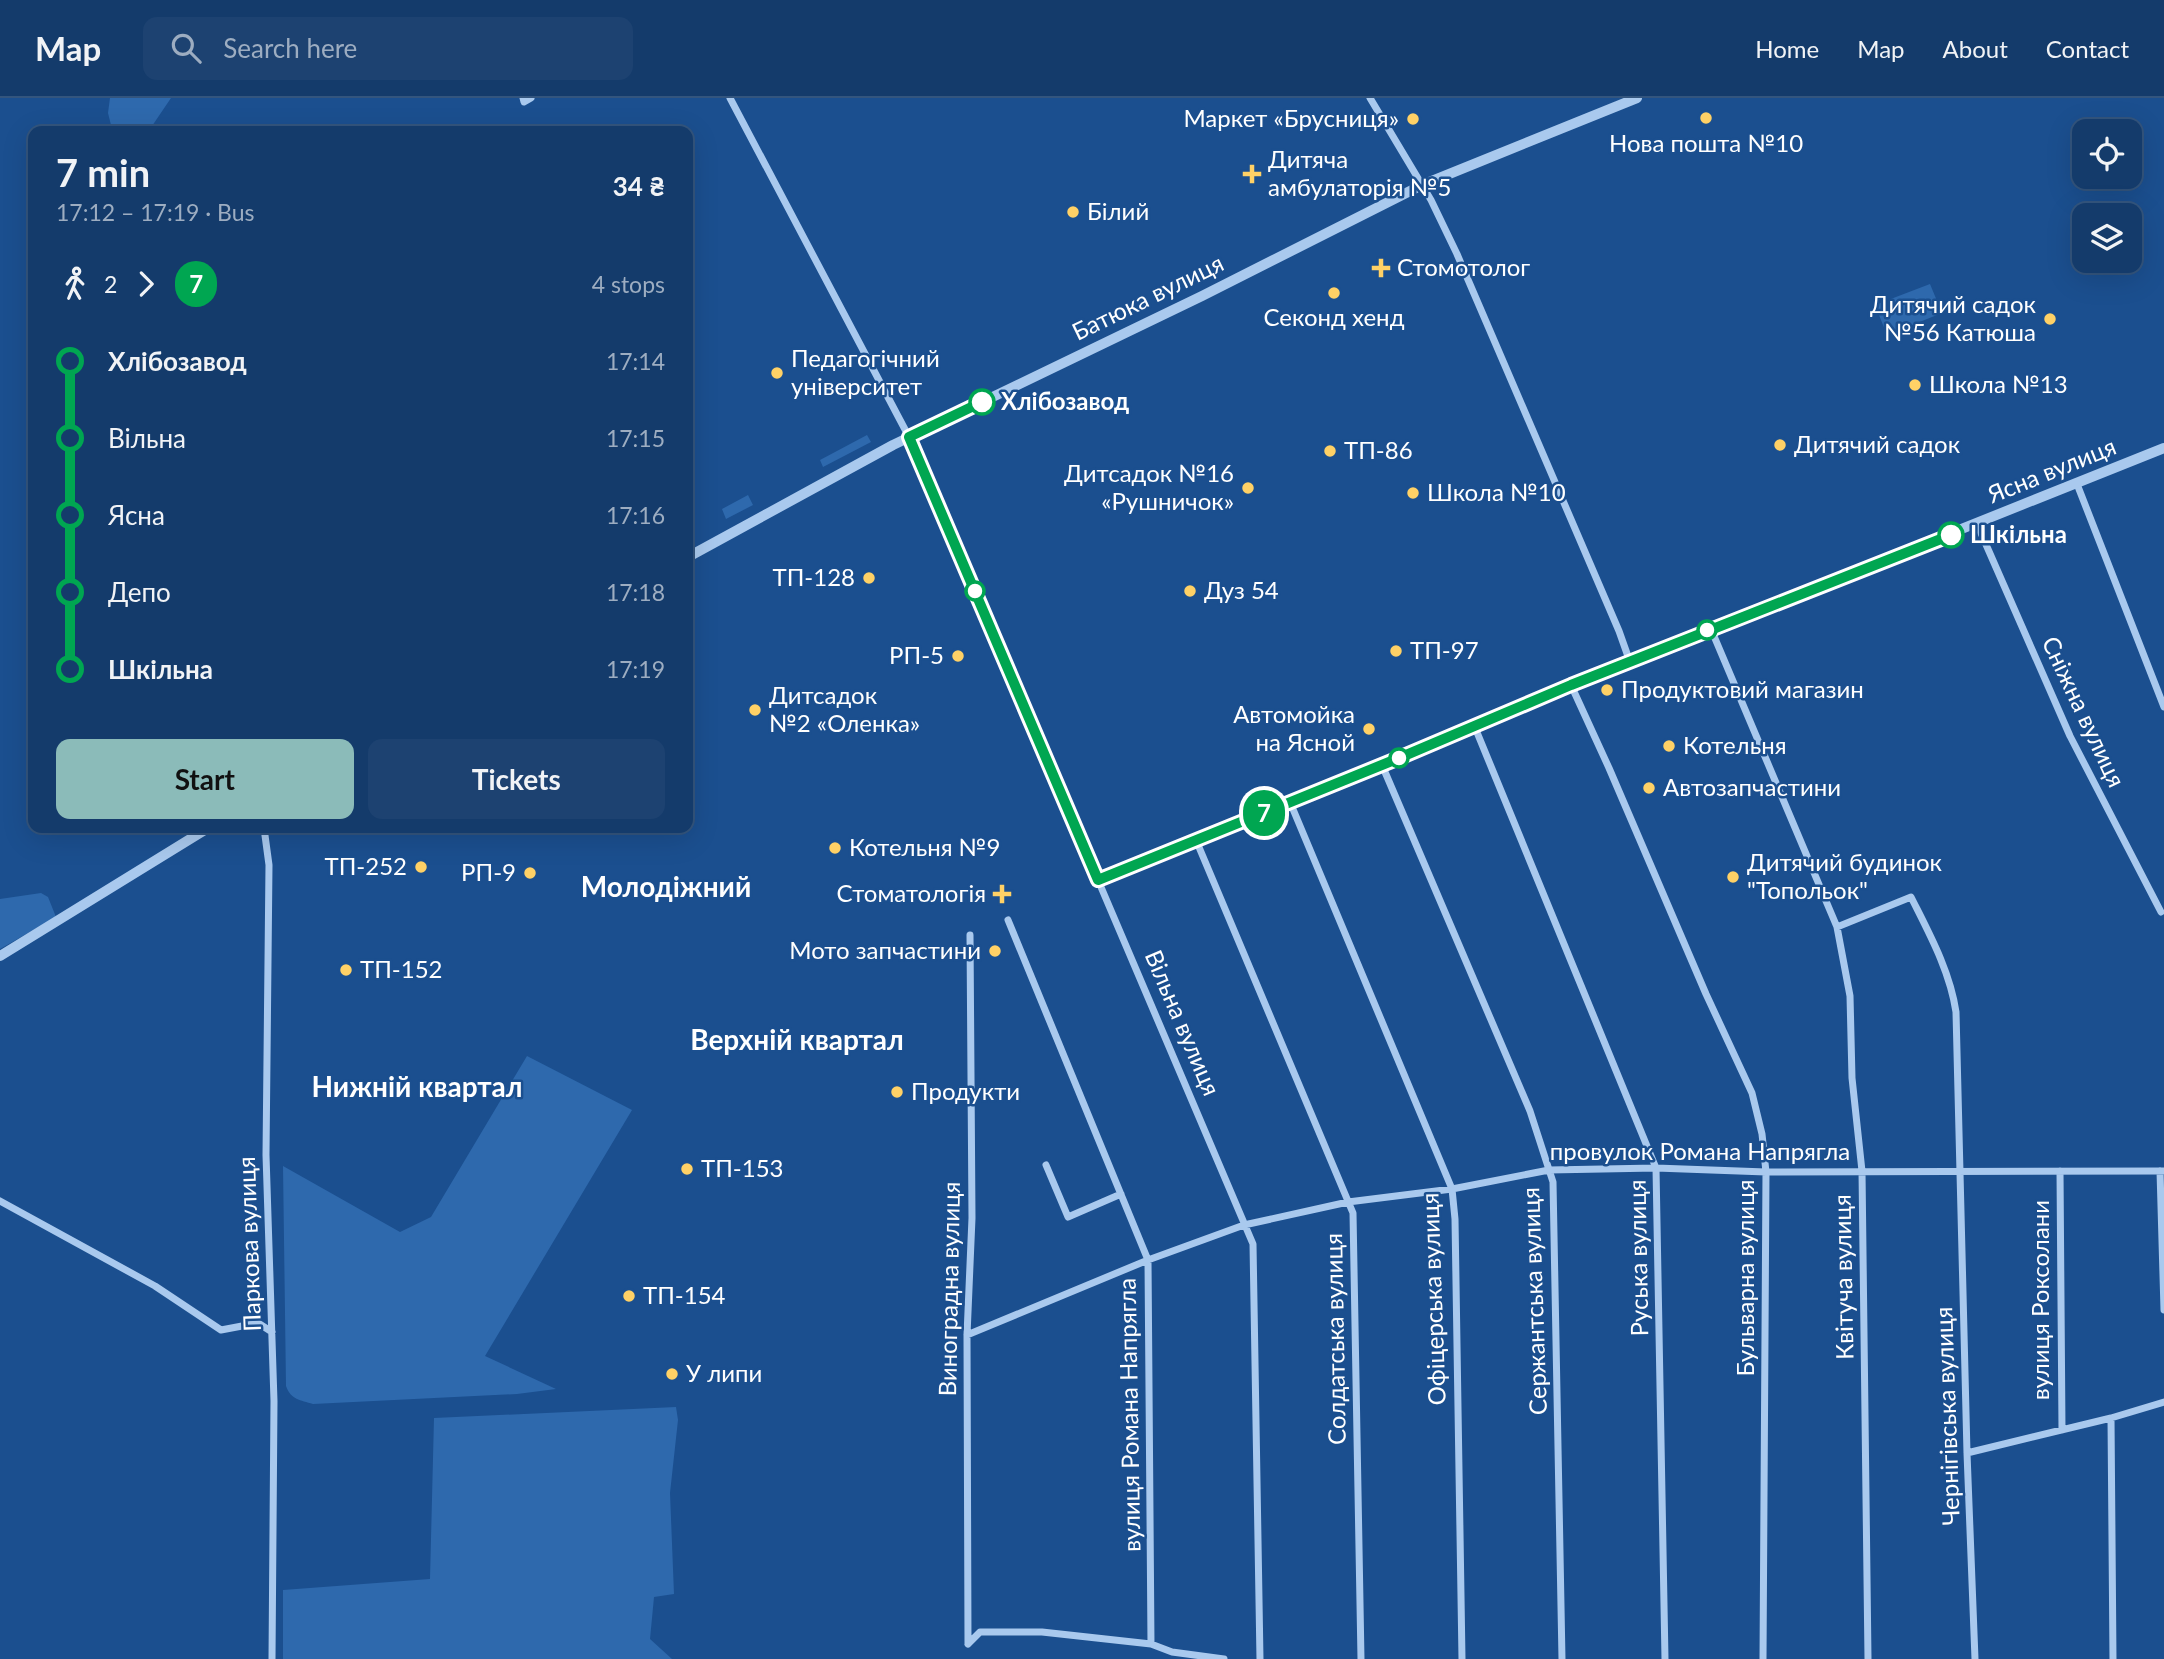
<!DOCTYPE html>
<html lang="en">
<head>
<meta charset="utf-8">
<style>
	:root { --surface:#143b6b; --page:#1d4271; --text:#f1f3f6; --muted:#9dadc1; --line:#33557e; --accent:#8bbbb9 }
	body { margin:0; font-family:Lato,sans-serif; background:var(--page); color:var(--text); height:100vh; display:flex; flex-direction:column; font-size:26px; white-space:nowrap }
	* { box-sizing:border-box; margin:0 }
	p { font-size:23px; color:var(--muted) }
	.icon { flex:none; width:38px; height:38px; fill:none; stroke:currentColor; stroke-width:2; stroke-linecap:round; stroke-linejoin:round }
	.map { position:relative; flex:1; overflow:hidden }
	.drawer { position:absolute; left:28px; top:28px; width:665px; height:707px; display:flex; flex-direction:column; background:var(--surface); border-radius:14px; box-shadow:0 7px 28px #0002,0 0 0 2px var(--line) }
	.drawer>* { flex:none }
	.badge { padding:0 14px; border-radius:23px; font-size:24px; line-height:46px }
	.fabs { position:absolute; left:2072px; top:21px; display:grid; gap:14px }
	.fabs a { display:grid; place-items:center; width:70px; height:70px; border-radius:14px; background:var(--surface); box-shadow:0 7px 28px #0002,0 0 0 2px var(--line); font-size:35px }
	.map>.badge { position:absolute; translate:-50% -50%; box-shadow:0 0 0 4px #fff }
	.legs { display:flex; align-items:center; gap:10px; height:77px; padding:0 28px; font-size:23px }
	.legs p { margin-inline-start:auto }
	.head { display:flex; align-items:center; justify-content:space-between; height:119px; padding:0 28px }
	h1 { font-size:38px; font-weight:700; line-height:52px }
	.action { display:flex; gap:14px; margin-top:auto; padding:14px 28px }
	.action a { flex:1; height:80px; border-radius:14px; background:var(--accent); color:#111; font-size:28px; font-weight:700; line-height:80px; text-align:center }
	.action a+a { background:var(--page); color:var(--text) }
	ul { padding:0 28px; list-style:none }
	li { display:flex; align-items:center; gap:24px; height:77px; font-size:26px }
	li i { display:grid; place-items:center; width:10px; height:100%; margin:0 9px; background:currentColor }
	li i::after { content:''; width:18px; height:18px; margin:-9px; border:5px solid; border-radius:50%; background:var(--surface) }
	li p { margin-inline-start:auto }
	li:first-child i { background:linear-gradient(#0000 50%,currentColor 0) }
	li:last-child i { background:linear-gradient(currentColor 50%,#0000 0) }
	header { display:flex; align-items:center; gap:42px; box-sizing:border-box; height:98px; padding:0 35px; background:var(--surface); border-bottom:2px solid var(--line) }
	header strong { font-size:33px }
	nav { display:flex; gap:38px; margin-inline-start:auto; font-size:24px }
	.search { width:490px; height:63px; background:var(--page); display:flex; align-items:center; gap:18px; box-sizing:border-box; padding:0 24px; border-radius:14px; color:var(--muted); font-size:26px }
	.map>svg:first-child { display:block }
	.green { fill:#2e69ad }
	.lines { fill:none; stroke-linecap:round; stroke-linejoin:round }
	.minor { stroke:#a9c9ee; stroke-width:7 }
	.tertiary { stroke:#a9c9ee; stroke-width:10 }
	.line-1-casing { stroke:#fff; stroke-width:16 }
	.line-1 { stroke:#00a651; stroke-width:10 }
	.poi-dot { fill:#ffd166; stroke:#1b4f8f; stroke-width:2.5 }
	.stop-1-dot { fill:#fff; stroke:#00a651; stroke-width:3.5 }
	.labels { text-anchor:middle; stroke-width:5; stroke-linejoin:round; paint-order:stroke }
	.poi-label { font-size:24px; fill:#fff; stroke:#1b4f8f; text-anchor:start }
	.street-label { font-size:24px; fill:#fff; stroke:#1b4f8f }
	.stop-label { font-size:24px; font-weight:bold; fill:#fff; stroke:#1b4f8f; text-anchor:start }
	.quarter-label { font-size:28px; font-weight:bold; fill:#fff; stroke:#1b4f8f }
</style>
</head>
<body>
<header>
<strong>Map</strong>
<div class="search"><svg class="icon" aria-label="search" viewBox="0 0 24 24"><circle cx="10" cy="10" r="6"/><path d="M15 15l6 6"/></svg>Search here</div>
<nav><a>Home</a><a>Map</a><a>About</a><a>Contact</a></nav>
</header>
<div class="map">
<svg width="2164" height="1561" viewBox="0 0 2164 1561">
	<rect width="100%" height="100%" fill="#1b4f8f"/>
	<path class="green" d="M110 0H171L150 31C138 37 122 33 111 27L108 15Z
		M1930 186 1942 215 1887 237 1875 207Z
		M867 337 871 344 823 369 820 362Z
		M748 397 753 407 726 421 722 411Z
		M41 795 48 799 56 819 0 851V801Z
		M527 958 632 1012 485 1258 556 1291 517 1296 313 1306C300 1302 291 1302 286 1288L283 1068 400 1134 431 1119Z
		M676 1309 678 1322 670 1395 674 1496 654 1499 650 1541 672 1561H283V1492L430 1481 434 1320Z"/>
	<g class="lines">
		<path class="minor" d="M523 0 524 4 531 0
			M730 0 909 339
			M1370 0 1431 102 1457 156 1619 533 1630 564
			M2077 386 2164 609
			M1977 426 2070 638 2161 814
			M1711 531 1837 829 1850 898 1852 980 1862 1073 1868 1561
			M1571 587 1609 670 1706 896 1752 995 1762 1036 1766 1074 1763 1561
			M1474 627 1656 1070 1665 1561
			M1382 667 1530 1013 1553 1084 1562 1561
			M1290 704 1452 1091 1455 1121 1462 1561
			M264 730 269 767 266 1057 274 1303 272 1561
			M1196 742 1353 1115 1361 1561
			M1098 782 1253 1146 1260 1561
			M1008 822 1148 1162 1151 1546
			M1837 829 1911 799C1929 835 1950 873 1956 914L1967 1355 1975 1561
			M1046 1067 1068 1119 1121 1096
			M2060 1073 2062 1332
			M2160 1073 2164 1212
			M0 1103 155 1188 221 1232 258 1225 272 1234
			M967 1237 1148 1162 1244 1127 1348 1104 1452 1091 1549 1072 1656 1070 1766 1074 2164 1073
			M2111 1320 2113 1561
			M1967 1355 2111 1320 2164 1304
			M968 1546 967 1237 972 1120 970 837
			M968 1546 980 1534H1042L1151 1546 1172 1554 1224 1561"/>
		<path class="tertiary" d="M909 339 1098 782 1413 654 1571 587 2164 350
			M688 459 893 347 1202 198 1422 87 1637 0
			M0 858 208 730"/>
	</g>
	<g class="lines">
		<g class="line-1-casing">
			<path id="line-1" d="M982 304 909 339 1098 782 1399 660 1571 587 1951 437"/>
		</g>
		<use href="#line-1" class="line-1"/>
	</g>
	<g class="poi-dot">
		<circle cx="1706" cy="20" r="7"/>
		<circle cx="1413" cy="21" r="7"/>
		<path d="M1248.5 65.5h7v7h7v7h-7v7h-7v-7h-7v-7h7z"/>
		<circle cx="1073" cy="114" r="7"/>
		<path d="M1377.5 159.5h7v7h7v7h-7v7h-7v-7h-7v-7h7z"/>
		<circle cx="1334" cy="195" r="7"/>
		<circle cx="2050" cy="221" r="7"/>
		<circle cx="777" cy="275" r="7"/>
		<circle cx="1915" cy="287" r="7"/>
		<circle cx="1780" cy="347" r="7"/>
		<circle cx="1330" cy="353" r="7"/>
		<circle cx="1248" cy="390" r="7"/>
		<circle cx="1413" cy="395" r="7"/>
		<circle cx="869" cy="480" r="7"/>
		<circle cx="1190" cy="493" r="7"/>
		<circle cx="1396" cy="553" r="7"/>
		<circle cx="958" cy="558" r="7"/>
		<circle cx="1607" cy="592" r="7"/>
		<circle cx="755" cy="612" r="7"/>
		<circle cx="1369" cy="631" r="7"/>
		<circle cx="1669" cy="648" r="7"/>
		<circle cx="1649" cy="690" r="7"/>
		<circle cx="835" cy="750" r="7"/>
		<circle cx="421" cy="769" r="7"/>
		<circle cx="530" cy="775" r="7"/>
		<circle cx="1733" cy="779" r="7"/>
		<path d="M998.5 785.5h7v7h7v7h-7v7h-7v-7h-7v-7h7z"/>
		<circle cx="995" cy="853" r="7"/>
		<circle cx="346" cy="872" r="7"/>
		<circle cx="897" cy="994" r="7"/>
		<circle cx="687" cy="1071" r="7"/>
		<circle cx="629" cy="1198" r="7"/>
		<circle cx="672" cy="1276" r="7"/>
	</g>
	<g class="stop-1-dot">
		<circle cx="982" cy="304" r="12"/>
		<circle cx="1951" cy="437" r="12"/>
		<circle cx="975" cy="493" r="9"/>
		<circle cx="1707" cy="532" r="9"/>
		<circle cx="1399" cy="660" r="9"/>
	</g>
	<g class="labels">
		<g class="poi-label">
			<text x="1399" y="29" text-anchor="end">Маркет «Брусниця»</text>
			<text x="1706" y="54" text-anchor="middle">Нова пошта №10</text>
			<text x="1268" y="70">Дитяча<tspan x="1268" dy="28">амбулаторія №5</tspan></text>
			<text x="1087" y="122">Білий</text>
			<text x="1397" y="178">Стомотолог</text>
			<text x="2036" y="215" text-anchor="end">Дитячий садок<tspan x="2036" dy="28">№56 Катюша</tspan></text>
			<text x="1334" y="228" text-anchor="middle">Секонд хенд</text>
			<text x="791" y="269">Педагогічний<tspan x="791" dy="28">університет</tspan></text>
			<text x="1929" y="295">Школа №13</text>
			<text x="1794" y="355">Дитячий садок</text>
			<text x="1344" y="361">ТП-86</text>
			<text x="1234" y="384" text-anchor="end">Дитсадок №16<tspan x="1234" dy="28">«Рушничок»</tspan></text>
			<text x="1427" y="403">Школа №10</text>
			<text x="855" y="488" text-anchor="end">ТП-128</text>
			<text x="1204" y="501">Дуз 54</text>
			<text x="1410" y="561">ТП-97</text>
			<text x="944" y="566" text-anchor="end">РП-5</text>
			<text x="1621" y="600">Продуктовий магазин</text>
			<text x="769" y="606">Дитсадок<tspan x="769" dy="28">№2 «Оленка»</tspan></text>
			<text x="1355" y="625" text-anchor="end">Автомойка<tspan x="1355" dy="28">на Ясной</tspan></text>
			<text x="1683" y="656">Котельня</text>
			<text x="1663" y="698">Автозапчастини</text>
			<text x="849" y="758">Котельня №9</text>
			<text x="1747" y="773">Дитячий будинок<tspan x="1747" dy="28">"Топольок"</tspan></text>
			<text x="407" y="777" text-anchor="end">ТП-252</text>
			<text x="516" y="783" text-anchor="end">РП-9</text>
			<text x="986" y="804" text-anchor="end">Стоматологія</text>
			<text x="981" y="861" text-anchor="end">Мото запчастини</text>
			<text x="360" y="880">ТП-152</text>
			<text x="911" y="1002">Продукти</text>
			<text x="701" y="1079">ТП-153</text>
			<text x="643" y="1206">ТП-154</text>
			<text x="686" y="1284">У липи</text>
		</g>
		<g class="street-label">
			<text transform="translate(1148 200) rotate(-26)" y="8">Батюка вулиця</text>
			<text transform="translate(2052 373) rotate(-22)" y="8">Ясна вулиця</text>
			<text transform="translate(2083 614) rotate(65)" y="8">Сніжна вулиця</text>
			<text transform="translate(1182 925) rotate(67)" y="8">Вільна вулиця</text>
			<text x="1700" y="1062">провулок Романа Напрягла</text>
			<text transform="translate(250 1146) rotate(-92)" y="8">Паркова вулиця</text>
			<text transform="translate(1639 1160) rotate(-91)" y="8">Руська вулиця</text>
			<text transform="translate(1844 1179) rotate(-91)" y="8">Квітуча вулиця</text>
			<text transform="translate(1746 1180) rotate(-90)" y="8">Бульварна вулиця</text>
			<text transform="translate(950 1191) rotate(-89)" y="8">Виноградна вулиця</text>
			<text transform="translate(1434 1201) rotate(-92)" y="8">Офіцерська вулиця</text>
			<text transform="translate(2041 1202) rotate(-90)" y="8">вулиця Роксолани</text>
			<text transform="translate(1535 1203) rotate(-92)" y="8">Сержантська вулиця</text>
			<text transform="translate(1336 1241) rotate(-91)" y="8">Солдатська вулиця</text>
			<text transform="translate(1130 1317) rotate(-91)" y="8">вулиця Романа Напрягла</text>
			<text transform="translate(1948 1318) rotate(-92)" y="8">Чернігівська вулиця</text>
		</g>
		<g class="stop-label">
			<text x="1001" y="312">Хлібозавод</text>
			<text x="1970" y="445">Шкільна</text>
		</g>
		<g class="quarter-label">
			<text x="666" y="799">Молодіжний</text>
			<text x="797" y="952">Верхній квартал</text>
			<text x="417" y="999">Нижній квартал</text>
		</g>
	</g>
</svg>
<div class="fabs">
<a><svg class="icon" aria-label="locate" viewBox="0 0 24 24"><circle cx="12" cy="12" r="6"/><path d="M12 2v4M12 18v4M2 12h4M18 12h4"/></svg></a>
<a><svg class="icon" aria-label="layers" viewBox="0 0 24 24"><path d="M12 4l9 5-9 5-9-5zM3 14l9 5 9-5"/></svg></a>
</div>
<b class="badge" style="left:1264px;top:715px;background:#00a651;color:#fff">7</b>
<section class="drawer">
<div class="head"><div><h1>7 min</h1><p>17:12 – 17:19 · Bus</p></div><b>34 ₴</b></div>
<div class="legs"><svg class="icon" aria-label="walk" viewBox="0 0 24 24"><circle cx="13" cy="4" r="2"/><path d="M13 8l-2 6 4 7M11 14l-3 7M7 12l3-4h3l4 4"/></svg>2<svg class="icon" aria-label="forward" viewBox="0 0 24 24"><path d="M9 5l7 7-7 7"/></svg><b class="badge" style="background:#00a651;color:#fff">7</b><p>4 stops</p></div>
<ul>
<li><i style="color:#00a651"></i><b>Хлібозавод</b><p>17:14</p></li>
<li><i style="color:#00a651"></i><span>Вільна</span><p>17:15</p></li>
<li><i style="color:#00a651"></i><span>Ясна</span><p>17:16</p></li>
<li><i style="color:#00a651"></i><span>Депо</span><p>17:18</p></li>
<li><i style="color:#00a651"></i><b>Шкільна</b><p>17:19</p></li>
</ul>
<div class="action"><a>Start</a><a>Tickets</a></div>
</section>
</div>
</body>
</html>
